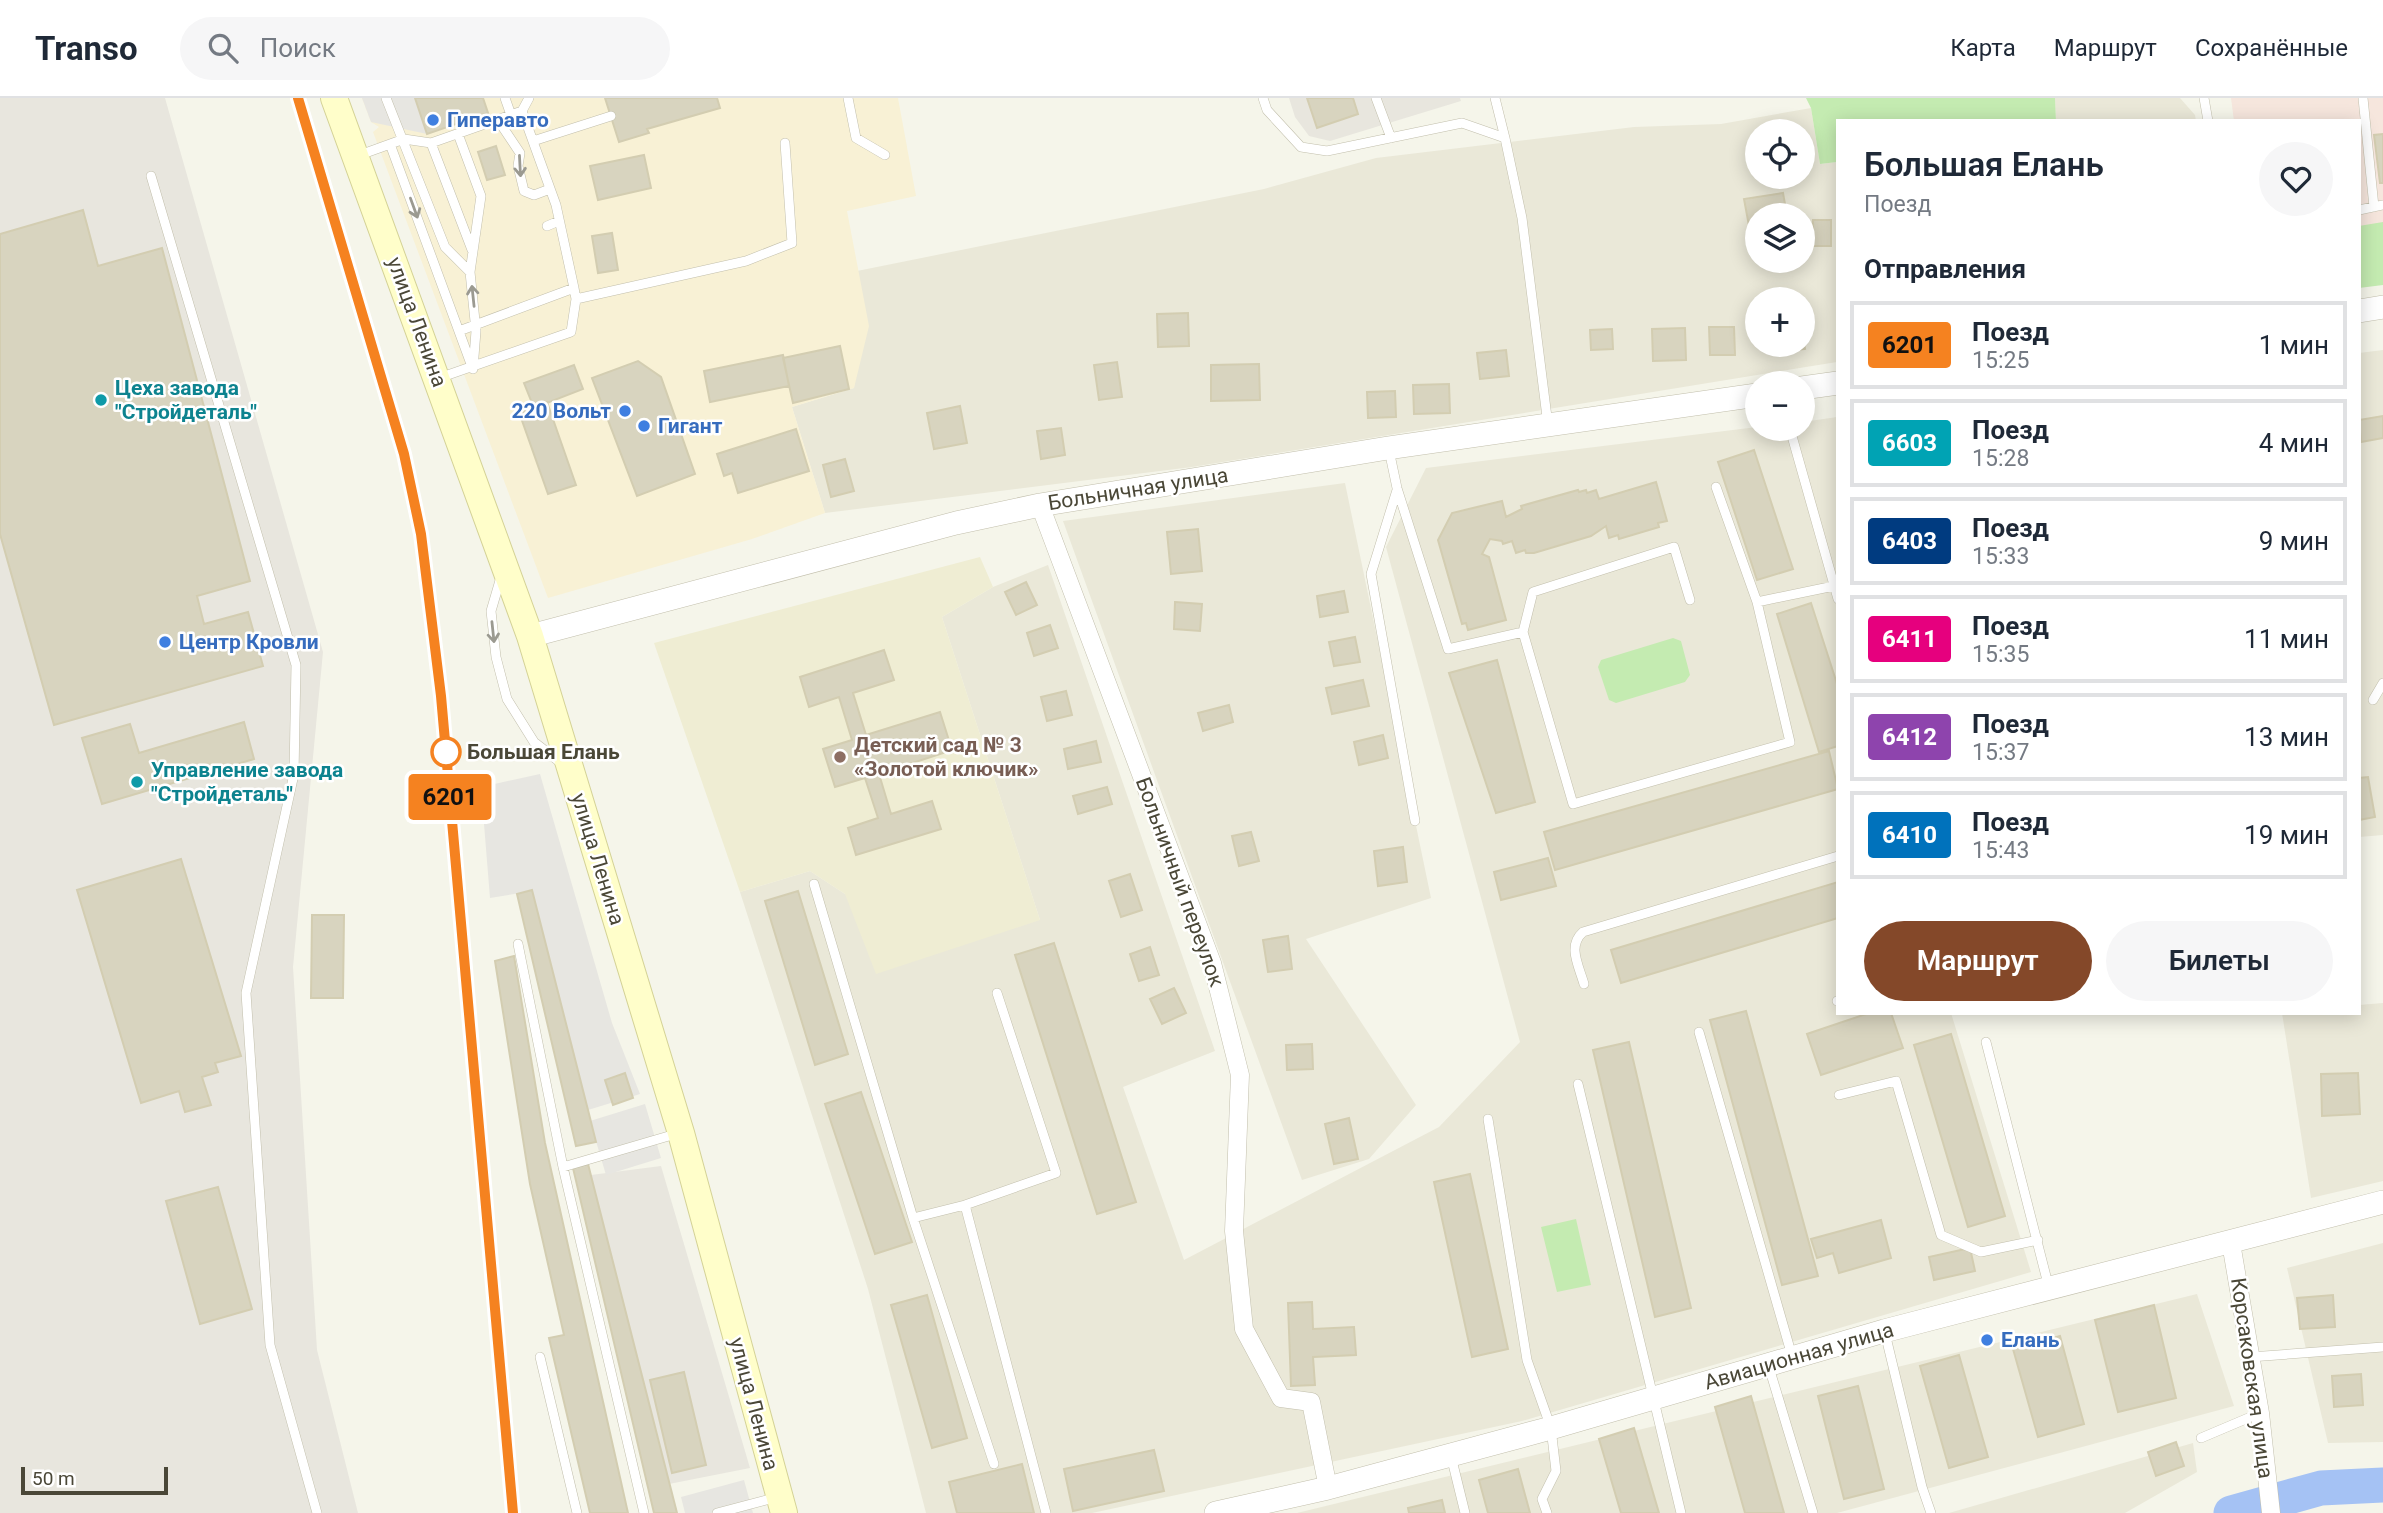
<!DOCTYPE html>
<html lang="ru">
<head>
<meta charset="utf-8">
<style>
	:root { --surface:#fff; --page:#f6f6f7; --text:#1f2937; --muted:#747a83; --line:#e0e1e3; --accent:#844829 }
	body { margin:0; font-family:Roboto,sans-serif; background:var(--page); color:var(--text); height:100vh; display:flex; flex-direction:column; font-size:26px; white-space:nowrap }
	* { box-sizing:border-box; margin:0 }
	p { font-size:23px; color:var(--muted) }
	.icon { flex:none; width:38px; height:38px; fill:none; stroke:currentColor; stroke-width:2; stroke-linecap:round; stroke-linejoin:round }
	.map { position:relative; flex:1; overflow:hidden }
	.details { position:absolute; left:1836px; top:21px; width:525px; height:896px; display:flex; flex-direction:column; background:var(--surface); border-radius:0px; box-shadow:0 4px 18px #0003 }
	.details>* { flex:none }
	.badge { padding:0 14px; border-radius:5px; font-size:24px; line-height:46px }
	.controls { position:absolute; left:1745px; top:21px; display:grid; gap:14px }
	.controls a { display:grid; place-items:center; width:70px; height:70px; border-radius:50%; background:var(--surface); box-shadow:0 4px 18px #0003; font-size:35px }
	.scale { position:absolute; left:21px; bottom:18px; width:147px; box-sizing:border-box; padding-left:7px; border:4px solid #4a4737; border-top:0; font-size:19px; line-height:24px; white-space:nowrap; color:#4a4737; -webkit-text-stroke:5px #fff; paint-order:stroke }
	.map>.badge { position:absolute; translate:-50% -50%; box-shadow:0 0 0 4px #fff }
	h2 { padding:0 28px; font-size:26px; line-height:63px }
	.round { display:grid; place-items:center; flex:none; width:74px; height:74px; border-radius:37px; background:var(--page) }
	.summary { display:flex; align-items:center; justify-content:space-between; height:119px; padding:0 28px }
	h1 { font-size:33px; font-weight:600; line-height:52px }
	.action { display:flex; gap:14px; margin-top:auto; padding:14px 28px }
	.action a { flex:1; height:80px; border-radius:42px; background:var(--accent); color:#fff; font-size:28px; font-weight:600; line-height:80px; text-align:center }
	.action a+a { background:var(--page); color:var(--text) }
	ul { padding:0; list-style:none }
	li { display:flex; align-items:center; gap:21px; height:88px; margin:0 14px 10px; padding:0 14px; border:4px solid var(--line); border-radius:0px }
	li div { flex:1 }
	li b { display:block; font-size:26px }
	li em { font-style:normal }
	li .badge { min-width:77px; font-weight:700; text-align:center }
	header { display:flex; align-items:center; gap:42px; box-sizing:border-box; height:98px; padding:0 35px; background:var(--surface); border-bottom:2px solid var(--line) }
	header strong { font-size:33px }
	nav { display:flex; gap:38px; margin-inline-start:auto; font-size:24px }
	.search { width:490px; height:63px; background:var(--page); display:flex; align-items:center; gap:18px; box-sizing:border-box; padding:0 24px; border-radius:38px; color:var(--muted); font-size:26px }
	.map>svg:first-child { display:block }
	.residential { fill:#eae8d8; fill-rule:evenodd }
	.commercial { fill:#f8f1d5 }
	.industrial { fill:#e8e6de }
	.education { fill:#efedd3 }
	.medical { fill:#f6e6dd }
	.green { fill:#c4ebb1 }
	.parking { fill:#e7e6e1 }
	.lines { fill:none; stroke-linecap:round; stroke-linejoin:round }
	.river { stroke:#a5c2f4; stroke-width:35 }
	.building { fill:#d8d4bf; stroke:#d3cdb1; stroke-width:2 }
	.service-casing { stroke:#c2bfac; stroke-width:10 }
	.minor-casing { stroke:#c2bfac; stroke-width:19 }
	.tertiary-casing { stroke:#c2bfac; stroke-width:24 }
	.secondary-casing { stroke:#d4d296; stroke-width:28 }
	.service { stroke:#fff; stroke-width:9 }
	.minor { stroke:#fff; stroke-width:18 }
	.tertiary { stroke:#fff; stroke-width:23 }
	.secondary { stroke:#fffeca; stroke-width:26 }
	.rail { stroke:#999; stroke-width:5; stroke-dasharray:9 9; stroke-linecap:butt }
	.oneway { stroke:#9b9a91 }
	.line-casing { stroke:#fff; stroke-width:16 }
	.line { stroke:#f58220; stroke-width:10 }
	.shop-dot { fill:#3f7fe0; stroke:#fff; stroke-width:2.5 }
	.culture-dot { fill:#0f9aa8; stroke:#fff; stroke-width:2.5 }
	.stop-dot { fill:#fff; stroke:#f58220; stroke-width:3.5 }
	.education-dot { fill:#8d6e63; stroke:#fff; stroke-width:2.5 }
	.labels { text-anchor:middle; stroke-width:5; stroke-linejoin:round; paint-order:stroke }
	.shop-label { font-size:21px; font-weight:bold; fill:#366cbe; stroke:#fff; text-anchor:start }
	.street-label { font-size:21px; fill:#4a4737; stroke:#fff }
	.culture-label { font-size:21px; font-weight:bold; fill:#0d838f; stroke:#fff; text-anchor:start }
	.education-label { font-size:21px; font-weight:bold; fill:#785e54; stroke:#fff; text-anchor:start }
	.stop-label { font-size:21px; font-weight:bold; fill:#4a4737; stroke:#fff; text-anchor:start }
</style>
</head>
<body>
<header>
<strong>Transo</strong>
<div class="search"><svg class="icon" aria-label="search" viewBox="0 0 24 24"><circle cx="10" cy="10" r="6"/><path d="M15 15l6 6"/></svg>Поиск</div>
<nav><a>Карта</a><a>Маршрут</a><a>Сохранённые</a></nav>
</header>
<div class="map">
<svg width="2383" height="1415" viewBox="0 0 2383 1415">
	<rect width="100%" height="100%" fill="#f5f5ea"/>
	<path class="residential" d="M2055 0H2180L2195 17 2196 23H2056Z
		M1811 10 1820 66 1837 64V264L1192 369 825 415 792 309 854 290 861 196 857 173 1264 91 1376 60 1634 29 1721 26ZM1757 33H1802V79H1757ZM1757 117H1802V163H1757ZM1757 201H1802V247H1757Z
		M2383 252V737L2359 739V255Z
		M1837 319 1838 915H1951L2031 1174 1522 1323 1092 1415H926L868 1191 740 794 810 773 845 796 1040 822 942 519 993 489 1048 467 1215 953 1123 989 1184 1162 1439 1029 1520 944 1386 449 1426 370 1757 329 1802 331 1803 324Z
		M1345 385 1431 800 1306 841 1416 1007 1369 1061 1302 1082 1063 423Z
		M2383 905V1083L2311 1100 2282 915H2359V907Z
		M2383 1145V1344L2328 1345 2287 1170Z
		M2197 1196 2234 1308 1837 1415H1297Z
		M2193 1345 2197 1374 2125 1415H1949Z"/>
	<path class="commercial" d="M362 0H898L916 98 847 113 869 228 854 290 792 309 825 415 752 441 548 500 373 34 379 29 371 24Z"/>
	<path class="industrial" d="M0 0H165L323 554 293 869 317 1252 358 1415H0Z
		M1289 0H1460L1461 3 1330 43 1309 38 1295 19Z
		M661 1068 750 1370 669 1386 591 1077Z"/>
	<path class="education" d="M980 459 993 489 942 519 1040 822 876 876 845 796 810 773 740 794 654 545Z"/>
	<path class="medical" d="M2231 0H2383V161L2359 165V23H2234Z"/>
	<path class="green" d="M1806 0H2055L2056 23H1838L1837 64 1820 66 1811 10Z
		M2383 124V187L2359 190V128Z
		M1673 540 1681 543 1690 577 1685 584 1616 605 1609 602 1598 569 1601 562Z
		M1576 1121 1591 1187 1557 1194 1541 1129Z"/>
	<path class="parking" d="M362 0H415L427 36 371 24Z
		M540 676 612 925 640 996 588 1012 532 793 490 800 481 689Z
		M645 1006 661 1060 606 1077 590 1023Z
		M744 1382 753 1415H685L681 1399Z"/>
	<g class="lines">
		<path class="river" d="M2231 1415 2321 1390 2383 1387"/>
	</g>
	<path class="building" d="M415 0H483L488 15 427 36Z
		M605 0H717L720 10 647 31 649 35 619 44Z
		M1307 0H1353L1358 16 1317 30Z
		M2383 36V85H2380L2374 37Z
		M496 48 505 77 487 82 478 54Z
		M644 57 651 90 598 102 590 68Z
		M1783 95 1787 117H1757V127L1749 128 1744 101Z
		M83 112 98 168 162 150 250 483 197 498 204 526 248 514 263 568 54 627 0 436V136Z
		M1813 122H1831V148H1813Z
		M612 135 618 172 598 175 592 138Z
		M1188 215 1189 248 1158 249 1157 216Z
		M1709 229H1734L1735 257H1710Z
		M1685 230 1686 262 1653 263 1652 231Z
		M1612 231 1613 251 1591 252 1590 232Z
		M1802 236 1805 251 1771 255 1770 247H1802Z
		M840 248 849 291 793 305 783 260Z
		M1506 252 1509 278 1480 281 1477 255Z
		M783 257 789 288 710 304 704 273Z
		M638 263 661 279 695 376 637 398 592 280Z
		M1117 264 1122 299 1099 302 1094 267Z
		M1259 266 1260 302 1211 303V267Z
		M574 267 583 291 534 310 524 285Z
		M1449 286 1450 315 1414 316 1413 287Z
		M1395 293 1396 319 1368 320 1367 294Z
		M547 304 576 387 548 396 519 314Z
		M960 308 967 345 934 351 927 315Z
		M2383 318V340L2361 344 2359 322Z
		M1061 330 1065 357 1041 361 1037 333Z
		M796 331 809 373 738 395 732 375 724 378 717 356Z
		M1754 352 1793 471 1757 482 1718 364Z
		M845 361 854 393 831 399 823 367Z
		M1656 384 1667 423 1658 425 1659 429 1619 441 1618 437 1609 440 1606 428 1591 438 1534 455H1526L1525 452 1516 455 1512 443 1503 446 1502 443 1490 441 1482 456 1489 459 1506 522 1468 532 1466 525 1462 526 1438 442 1452 415 1502 403 1506 419 1522 411 1521 408 1578 392 1579 394 1586 392 1587 395 1596 392 1599 401Z
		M1198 431 1202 473 1171 476 1167 434Z
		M1026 484 1037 507 1016 517 1005 494Z
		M1344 493 1348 514 1320 519 1317 498Z
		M1175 504 1202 506 1200 533 1174 531Z
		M1811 505 1838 589V648L1819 654 1777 516Z
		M1050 527 1058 550 1034 558 1027 535Z
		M1355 539 1360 564 1334 568 1329 544Z
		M884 552 894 582 853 595 866 637 940 614 952 652 879 676 891 716 932 703 941 731 856 757 848 730 878 720 865 680 835 689 823 651 852 642 839 599 809 609 800 579Z
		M1497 562 1535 704 1496 715 1449 575Z
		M1363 582 1369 608 1332 616 1326 590Z
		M1066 593 1072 617 1047 623 1041 599Z
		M1229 607 1233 624 1203 633 1198 615Z
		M244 624 254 661 102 706 82 640 130 626 139 655Z
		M1383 637 1388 660 1359 667 1354 644Z
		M1096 643 1101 664 1068 671 1064 651Z
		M1829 653 1838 691 1555 772 1544 734Z
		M2368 679 2375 719 2359 722V680Z
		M1107 689 1112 706 1078 716 1073 698Z
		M1251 734 1259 763 1239 768 1232 738Z
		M1403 749 1407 784 1378 788 1374 753Z
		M1548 760 1556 788 1501 802 1494 774Z
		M181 761 241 958 215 965 218 974 202 979 211 1007 185 1014 179 993 141 1005 77 792Z
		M1130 776 1142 812 1121 819 1109 783Z
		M1838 784V820L1621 885 1611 852Z
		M532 792 588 1012 596 1044 576 1048 517 796Z
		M798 793 848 956 815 967 765 803Z
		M312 817H344L343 900H311Z
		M1288 838 1292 871 1268 874 1263 842Z
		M1054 845 1136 1104 1097 1116 1015 857Z
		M1150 849 1159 877 1139 883 1130 856Z
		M514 858 545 1045 628 1415H590L549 1240 564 1237 530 1086 495 863Z
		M1174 890 1186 915 1162 926 1150 901Z
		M1746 913 1818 1178 1782 1187 1710 922Z
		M1869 915H1891L1903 950 1821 977 1807 936Z
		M1951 936 2005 1118 1968 1129 1914 947Z
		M1629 944 1691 1210 1655 1219 1593 952Z
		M1312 946 1313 971 1287 972 1286 947Z
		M625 975 633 1000 613 1007 605 982Z
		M2358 975 2360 1016 2322 1018 2321 976Z
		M861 994 912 1144 875 1156 825 1006Z
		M1349 1020 1358 1061 1334 1066 1325 1026Z
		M588 1066 677 1415H654L573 1070Z
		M1470 1076 1508 1251 1472 1259 1434 1084Z
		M218 1089 252 1211 200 1226 166 1103Z
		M1881 1122 1891 1160 1839 1175 1833 1155 1817 1160 1811 1141Z
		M1970 1150 1975 1173 1934 1182 1929 1159Z
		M927 1197 967 1340 932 1350 891 1207Z
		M2333 1197 2335 1229 2300 1231 2297 1200Z
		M1312 1204 1313 1231 1354 1229 1356 1257 1313 1259 1315 1287 1291 1288 1288 1205Z
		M2154 1207 2176 1300 2118 1314 2095 1222Z
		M2060 1238 2084 1326 2038 1339 2013 1251Z
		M1959 1257 1988 1359 1949 1370 1920 1268Z
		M684 1274 706 1367 672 1375 650 1282Z
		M2361 1276 2363 1307 2334 1309 2332 1278Z
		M1858 1288 1884 1391 1844 1401 1818 1298Z
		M1751 1298 1784 1415H1745L1715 1309Z
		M1634 1330 1659 1415H1621L1599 1341Z
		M2176 1344 2184 1368 2156 1378 2148 1354Z
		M1154 1352 1164 1393 1073 1413 1064 1371Z
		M1022 1366 1034 1415H957L949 1384Z
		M1518 1371 1530 1415H1488L1479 1382Z
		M1442 1402 1445 1415H1409L1408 1410Z"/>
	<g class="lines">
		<g class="service-casing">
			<path id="service" d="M386 0 445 149 470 174
				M505 0 511 17
				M848 0 856 40 885 57
				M1263 0 1267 12 1301 49 1327 53 1462 25 1505 40 1522 120 1548 327
				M1376 0 1391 40
				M1495 0 1505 40
				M2204 0 2208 23
				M2363 0 2374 109
				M498 22 520 55 518 68 524 93 534 97 550 91
				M458 36 481 98 470 174 476 233 473 271
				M533 43 611 18
				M431 45 472 152
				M390 46 471 266
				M357 58 404 41 431 45 522 13 529 0
				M151 78 296 567 294 676 246 895 270 1247 317 1415
				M2359 112 2383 107
				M547 128 559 123
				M576 201 746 163 792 145 785 45
				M459 233 574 190
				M439 280 571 234 576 201 574 190 556 107 522 13
				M1790 331 1838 501
				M1389 352 1397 390 1448 551 1523 534 1573 706 1790 644 1757 504 1834 488
				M1716 389 1757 504
				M1397 392 1371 476 1415 723
				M501 479 491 513 496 559 507 601 534 644 561 665
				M1523 534 1533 494 1674 449 1690 502
				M2373 602 2383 585
				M814 786 913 1120
				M518 846 563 1069 644 1415
				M1584 886C1579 868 1567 848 1583 834L1838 758
				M997 895 1056 1075 965 1107 1046 1415
				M1837 903H1838
				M1699 934 1792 1258
				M1986 944 2049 1190
				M1578 986 1681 1415
				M1839 997 1896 983 1941 1137 1981 1154 2038 1142
				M1488 1021 1527 1262 1551 1330 1556 1373 1542 1401 1547 1415
				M563 1069 679 1035
				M965 1107 913 1120 994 1366
				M1885 1235 1922 1389 1931 1415
				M540 1259 577 1415
				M2250 1259 2383 1249
				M1768 1266 1813 1415
				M2201 1340 2260 1315
				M1451 1358 1465 1415
				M717 1415 778 1399"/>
		</g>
		<g class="minor-casing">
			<path id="minor" d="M1040 407 1212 865 1240 977 1234 1133 1244 1231 1281 1300 1311 1304 1328 1390
				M2231 1145 2260 1315 2271 1415"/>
		</g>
		<g class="tertiary-casing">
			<path id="tertiary" d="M2359 213 2383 209
				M1802 290 1838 285
				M530 538 956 425 1040 407 1388 350 1757 297
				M1216 1415 1328 1390 1551 1330 1884 1233 2383 1104"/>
		</g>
		<g class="secondary-casing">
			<path id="secondary" d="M334 0 530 538 681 1035 784 1415"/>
		</g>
		<use href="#service" class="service"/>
		<use href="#minor" class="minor"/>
		<use href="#tertiary" class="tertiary"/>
		<use href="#secondary" class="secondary"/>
		<path class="rail" d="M298 0 404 356 421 436 441 598 513 1415"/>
	</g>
	<defs><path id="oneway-shaft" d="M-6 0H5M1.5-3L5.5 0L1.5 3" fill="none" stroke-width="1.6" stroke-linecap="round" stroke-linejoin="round" transform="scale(1.75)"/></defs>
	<g class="oneway">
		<use href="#oneway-shaft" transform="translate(520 68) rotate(87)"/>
		<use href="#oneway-shaft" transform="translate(414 110) rotate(70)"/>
		<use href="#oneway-shaft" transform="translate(473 198) rotate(-96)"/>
		<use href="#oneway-shaft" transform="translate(493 534) rotate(84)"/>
	</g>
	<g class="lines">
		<g class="line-casing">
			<path id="line" d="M298 0 404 356 421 436 441 598 513 1415"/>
		</g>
		<use href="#line" class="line"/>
	</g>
	<g class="shop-dot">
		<circle cx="433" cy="22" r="7"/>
		<circle cx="625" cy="313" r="7"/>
		<circle cx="644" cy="328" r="7"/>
		<circle cx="165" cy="544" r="7"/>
		<circle cx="1987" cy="1242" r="7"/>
	</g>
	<g class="culture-dot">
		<circle cx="101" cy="302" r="7"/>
		<circle cx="137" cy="684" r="7"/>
	</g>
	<circle class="stop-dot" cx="446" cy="654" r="14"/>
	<circle class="education-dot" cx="840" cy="659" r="7"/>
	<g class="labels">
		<g class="shop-label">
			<text x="447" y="29">Гиперавто</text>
			<text x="611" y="320" text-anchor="end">220 Вольт</text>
			<text x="658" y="335">Гигант</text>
			<text x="179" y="551">Центр Кровли</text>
			<text x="2001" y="1249">Елань</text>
		</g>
		<g class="street-label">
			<text transform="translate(417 224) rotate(70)" y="7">улица Ленина</text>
			<text transform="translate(1138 391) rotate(-9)" y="7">Больничная улица</text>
			<text transform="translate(598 761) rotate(73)" y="7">улица Ленина</text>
			<text transform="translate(1180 784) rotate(70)" y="7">Больничный переулок</text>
			<text transform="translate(1799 1258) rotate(-16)" y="7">Авиационная улица</text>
			<text transform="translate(2252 1280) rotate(82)" y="7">Корсаковская улица</text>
			<text transform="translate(754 1306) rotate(75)" y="7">улица Ленина</text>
		</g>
		<g class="culture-label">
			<text x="115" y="297">Цеха завода<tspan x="115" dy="24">"Стройдеталь"</tspan></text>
			<text x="151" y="679">Управление завода<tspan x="151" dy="24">"Стройдеталь"</tspan></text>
		</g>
		<g class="education-label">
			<text x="854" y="654">Детский сад № 3<tspan x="854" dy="24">«Золотой ключик»</tspan></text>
		</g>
		<g class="stop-label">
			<text x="467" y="661">Большая Елань</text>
		</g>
	</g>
</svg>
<div class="controls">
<a><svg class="icon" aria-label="locate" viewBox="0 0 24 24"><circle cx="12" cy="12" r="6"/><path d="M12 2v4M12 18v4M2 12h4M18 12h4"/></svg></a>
<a><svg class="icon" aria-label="layers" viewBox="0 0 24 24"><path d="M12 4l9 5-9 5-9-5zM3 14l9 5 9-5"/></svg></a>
<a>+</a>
<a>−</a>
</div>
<div class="scale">50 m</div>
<b class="badge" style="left:450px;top:699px;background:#f58220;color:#111">6201</b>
<section class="details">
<div class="summary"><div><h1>Большая Елань</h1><p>Поезд</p></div><a class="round"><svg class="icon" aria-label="heart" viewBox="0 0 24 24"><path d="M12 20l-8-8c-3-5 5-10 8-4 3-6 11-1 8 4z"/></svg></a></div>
<h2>Отправления</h2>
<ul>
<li><span class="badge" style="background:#f58220;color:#111">6201</span><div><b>Поезд</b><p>15:25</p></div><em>1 мин</em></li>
<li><span class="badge" style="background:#00a3b4;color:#fff">6603</span><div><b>Поезд</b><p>15:28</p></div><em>4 мин</em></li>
<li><span class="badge" style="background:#003b80;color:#fff">6403</span><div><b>Поезд</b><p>15:33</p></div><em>9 мин</em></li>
<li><span class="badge" style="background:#e6007e;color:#fff">6411</span><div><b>Поезд</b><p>15:35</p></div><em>11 мин</em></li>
<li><span class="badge" style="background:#8e44ad;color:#fff">6412</span><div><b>Поезд</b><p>15:37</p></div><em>13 мин</em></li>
<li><span class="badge" style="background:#0072bc;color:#fff">6410</span><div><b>Поезд</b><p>15:43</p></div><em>19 мин</em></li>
</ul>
<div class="action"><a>Маршрут</a><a>Билеты</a></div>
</section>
</div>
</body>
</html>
